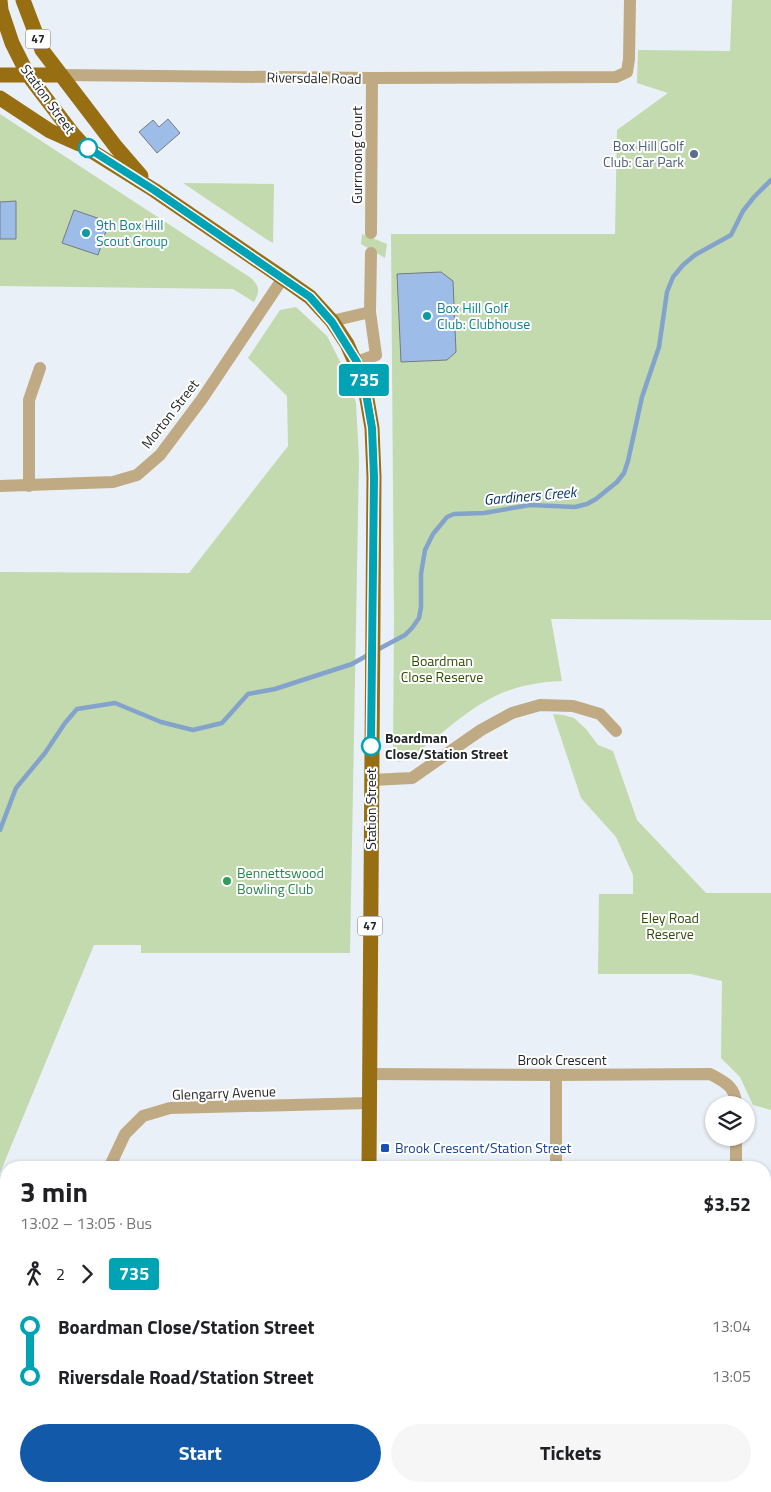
<!DOCTYPE html>
<html lang="en">
<head>
<meta charset="utf-8">
<style>
	:root { --surface:#fff; --page:#f6f6f6; --text:#202124; --muted:#757577; --accent:#1359a9 }
	body { margin:0; font-family:"Titillium Web",sans-serif; background:var(--page); color:var(--text); height:100vh; display:flex; flex-direction:column; font-size:19px; white-space:nowrap }
	* { box-sizing:border-box; margin:0 }
	p { font-size:16px; color:var(--muted) }
	.icon { flex:none; width:28px; height:28px; fill:none; stroke:currentColor; stroke-width:2; stroke-linecap:round; stroke-linejoin:round }
	.map { position:relative; flex:1; overflow:hidden }
	.sheet { position:absolute; left:0px; top:1161px; width:771px; height:331px; display:flex; flex-direction:column; background:var(--surface); border-radius:20px 20px 0 0; box-shadow:0 1px 4px #0004 }
	.sheet>* { flex:none }
	.badge { padding:0 10px; border-radius:4px; font-size:18px; line-height:32px }
	.controls { position:absolute; left:705px; top:1096px; display:grid; gap:10px }
	.controls a { display:grid; place-items:center; width:50px; height:50px; border-radius:50%; background:var(--surface); box-shadow:0 1px 4px #0004; font-size:25px }
	.map>.badge { position:absolute; translate:-50% -50%; box-shadow:0 0 0 2px #fff }
	.legs { display:flex; align-items:center; gap:8px; height:55px; padding:0 20px; font-size:16px }
	.legs p { margin-inline-start:auto }
	.overview { display:flex; align-items:center; justify-content:space-between; height:85px; padding:0 20px }
	h1 { font-size:28px; font-weight:700; line-height:38px }
	.primary-button { display:flex; gap:10px; margin-top:auto; padding:10px 20px }
	.primary-button a { flex:1; height:58px; border-radius:30px; background:var(--accent); color:#fff; font-size:20px; font-weight:700; line-height:58px; text-align:center }
	.primary-button a+a { background:var(--page); color:var(--text) }
	ul { padding:0 20px; list-style:none }
	li { display:flex; align-items:center; gap:18px; height:50px; font-size:19px }
	li i { display:grid; place-items:center; width:8px; height:100%; margin:0 6px; background:currentColor }
	li i::after { content:''; width:12px; height:12px; margin:-6px; border:4px solid; border-radius:50%; background:var(--surface) }
	li p { margin-inline-start:auto }
	li:first-child i { background:linear-gradient(#0000 50%,currentColor 0) }
	li:last-child i { background:linear-gradient(currentColor 50%,#0000 0) }
	.map>svg:first-child { display:block }
	.green { fill:#c2daad }
	.lines { fill:none; stroke-linecap:round; stroke-linejoin:round }
	.stream { stroke:#83a3cc; stroke-width:4.5 }
	.building { fill:#9dbde8; stroke:#757a80 }
	.street { stroke:#c0aa83; stroke-width:12 }
	.secondary { stroke:#a9874a; stroke-width:15 }
	.primary { stroke:#976e12; stroke-width:15 }
	.line-1-casing { stroke:#fff; stroke-width:11 }
	.line-1 { stroke:#00a3b4; stroke-width:8 }
	.stop-1-dot { fill:#fff; stroke:#00a3b4; stroke-width:2.5 }
	.service-dot { fill:#5c6f8a; stroke:#fff; stroke-width:2 }
	.culture-dot { fill:#0f9aa8; stroke:#fff; stroke-width:2 }
	.leisure-dot { fill:#2e9e5b; stroke:#fff; stroke-width:2 }
	.transit-dot { fill:#1a4fb4; stroke:#fff; stroke-width:2 }
	.labels { text-anchor:middle; stroke-width:4; stroke-linejoin:round; paint-order:stroke }
	.shield { fill:#fff; stroke:#656668; stroke-width:1 }
	.shield-label { font-size:12px; font-weight:bold; fill:#232527 }
	.street-label { font-size:14px; fill:#232527; stroke:#fff }
	.service-label { font-size:14px; fill:#4e5e75; stroke:#fff; text-anchor:end }
	.culture-label { font-size:14px; fill:#0d838f; stroke:#fff; text-anchor:start }
	.park-label { font-size:14px; fill:#2f4c03; stroke:#fff }
	.stop-label { font-size:14px; font-weight:bold; fill:#232527; stroke:#fff; text-anchor:start }
	.leisure-label { font-size:14px; fill:#27864d; stroke:#fff; text-anchor:start }
	.transit-label { font-size:14px; fill:#164399; stroke:#fff; text-anchor:start }
	.water-label { font-size:15px; font-style:italic; fill:#093569; stroke:#fff }
</style>
</head>
<body>
<div class="map">
<svg width="771" height="1492" viewBox="0 0 771 1492">
	<rect width="100%" height="100%" fill="#eaf0f7"/>
	<path class="green" d="M732 0H771V620L551 619 562 681C486 684 465 718 408 759L399 762 393 756 394 619 391 234H615L617 130 668 93 637 83 638 50 730 51Z
		M0 114 251 278C260 287 260 291 254 302L233 289 0 286Z
		M183 183 274 184 273 243 266 239Z
		M362 234 387 244 385 258 361 244Z
		M296 307 327 336 348 377 356 403 359 459 350 953H141V945H94L0 1173V572L189 573 288 446 287 396 248 358 280 310Z
		M553 714 563 715 574 718 586 729 598 745 613 751 637 820 706 893H771V1110L753 1105 740 1077 721 1058 722 981 691 974H598L599 894H633V875L616 837 581 798Z"/>
	<g class="lines">
		<path class="stream" d="M375 651 405 635 412 628 419 618 421 607V574L425 550 433 534 447 517 454 514 484 513 530 505 575 507 587 504 596 499 617 482 624 473 628 461 642 397 659 347 667 292 673 277 683 265 695 255 731 235 743 211 754 197 771 180
			M0 830 16 788 45 753 65 723 77 709 115 703 161 722 193 730 222 723 248 694 275 689 352 664 368 655"/>
	</g>
	<path class="building" d="M168 119 180 133 157 153 139 132 153 120 159 127Z
		M16 201V239H0V202Z
		M74 210 109 222 98 255 62 243Z
		M441 272 453 281 456 352 447 360 401 362 397 274Z"/>
	<g class="lines">
		<path class="street" d="M61 75 372 78 616 77 627 72 629 59 630 0
			M371 233 372 78
			M332 321 370 312
			M357 362 376 355 370 312 371 253
			M0 486 113 482 137 475 160 455 202 399 283 278
			M29 486V400L40 368
			M371 780 412 778 481 730 512 713 540 705 573 706 600 714 616 731
			M369 1074 556 1075 710 1074C725 1082 736 1087 736 1105
			M109 1168 125 1134 143 1116 170 1108 369 1103
			M556 1168V1075
			M736 1168V1138
			M0 1343 6 1335
			M0 1491H369"/>
		<path class="secondary" d="M765 1383H771"/>
		<path class="primary" d="M0 0 1 10 12 43 28 75 73 134 85 147 154 190 283 278 310 297 332 321 347 344 364 382 372 428 374 477 369 1168
			M23 0 42 50 116 147 141 176
			M0 75H61
			M0 98 50 131 79 144
			M369 1492V1486"/>
	</g>
	<g class="lines">
		<g class="line-1-casing">
			<path id="line-1" d="M88 148 154 190 310 297 332 322 357 362 364 382 372 428 374 477 371 746"/>
		</g>
		<use href="#line-1" class="line-1"/>
	</g>
	<g class="stop-1-dot">
		<circle cx="88" cy="148" r="9"/>
		<circle cx="371" cy="746" r="9"/>
	</g>
	<circle class="service-dot" cx="694" cy="154" r="5"/>
	<g class="culture-dot">
		<circle cx="86" cy="233" r="5"/>
		<circle cx="427" cy="316" r="5"/>
	</g>
	<circle class="leisure-dot" cx="227" cy="881" r="5"/>
	<rect class="transit-dot" x="380" y="1143" width="10" height="10" rx="2.5"/>
	<g class="labels">
		<g class="shield">
			<rect x="25.5" y="29.5" width="25" height="19" rx="4"/>
			<rect x="357.5" y="916.5" width="25" height="19" rx="4"/>
		</g>
		<g class="shield-label">
			<text x="38" y="43">47</text>
			<text x="370" y="930">47</text>
		</g>
		<g class="street-label">
			<text transform="translate(314 78) rotate(1)" y="5">Riversdale Road</text>
			<text transform="translate(48 99) rotate(54)" y="5">Station Street</text>
			<text transform="translate(357 155) rotate(-90)" y="5">Gurrnoong Court</text>
			<text transform="translate(170 414) rotate(-52)" y="5">Morton Street</text>
			<text transform="translate(371 809) rotate(-90)" y="5">Station Street</text>
			<text x="562" y="1065">Brook Crescent</text>
			<text transform="translate(224 1093) rotate(-2)" y="5">Glengarry Avenue</text>
		</g>
		<g class="service-label">
			<text x="684" y="151">Box Hill Golf<tspan x="684" dy="16">Club: Car Park</tspan></text>
		</g>
		<g class="culture-label">
			<text x="96" y="230">9th Box Hill<tspan x="96" dy="16">Scout Group</tspan></text>
			<text x="437" y="313">Box Hill Golf<tspan x="437" dy="16">Club: Clubhouse</tspan></text>
		</g>
		<g class="park-label">
			<text x="442" y="666">Boardman<tspan x="442" dy="16">Close Reserve</tspan></text>
			<text x="670" y="923">Eley Road<tspan x="670" dy="16">Reserve</tspan></text>
		</g>
		<g class="stop-label">
			<text x="385" y="743">Boardman<tspan x="385" dy="16">Close/Station Street</tspan></text>
		</g>
		<g class="leisure-label">
			<text x="237" y="878">Bennettswood<tspan x="237" dy="16">Bowling Club</tspan></text>
		</g>
		<g class="transit-label">
			<text x="395" y="1153">Brook Crescent/Station Street</text>
		</g>
		<g class="water-label">
			<text transform="translate(530 496) rotate(-5)" y="5">Gardiners Creek</text>
		</g>
	</g>
</svg>
<div class="controls">
<a><svg class="icon" aria-label="layers" viewBox="0 0 24 24"><path d="M12 4l9 5-9 5-9-5zM3 14l9 5 9-5"/></svg></a>
</div>
<b class="badge" style="left:364px;top:380px;background:#00a3b4;color:#fff">735</b>
<section class="sheet">
<div class="overview"><div><h1>3 min</h1><p>13:02 – 13:05 · Bus</p></div><b>$3.52</b></div>
<div class="legs"><svg class="icon" aria-label="walk" viewBox="0 0 24 24"><circle cx="13" cy="4" r="2"/><path d="M13 8l-2 6 4 7M11 14l-3 7M7 12l3-4h3l4 4"/></svg>2<svg class="icon" aria-label="forward" viewBox="0 0 24 24"><path d="M9 5l7 7-7 7"/></svg><b class="badge" style="background:#00a3b4;color:#fff">735</b></div>
<ul>
<li><i style="color:#00a3b4"></i><b>Boardman Close/Station Street</b><p>13:04</p></li>
<li><i style="color:#00a3b4"></i><b>Riversdale Road/Station Street</b><p>13:05</p></li>
</ul>
<div class="primary-button"><a>Start</a><a>Tickets</a></div>
</section>
</div>
</body>
</html>
